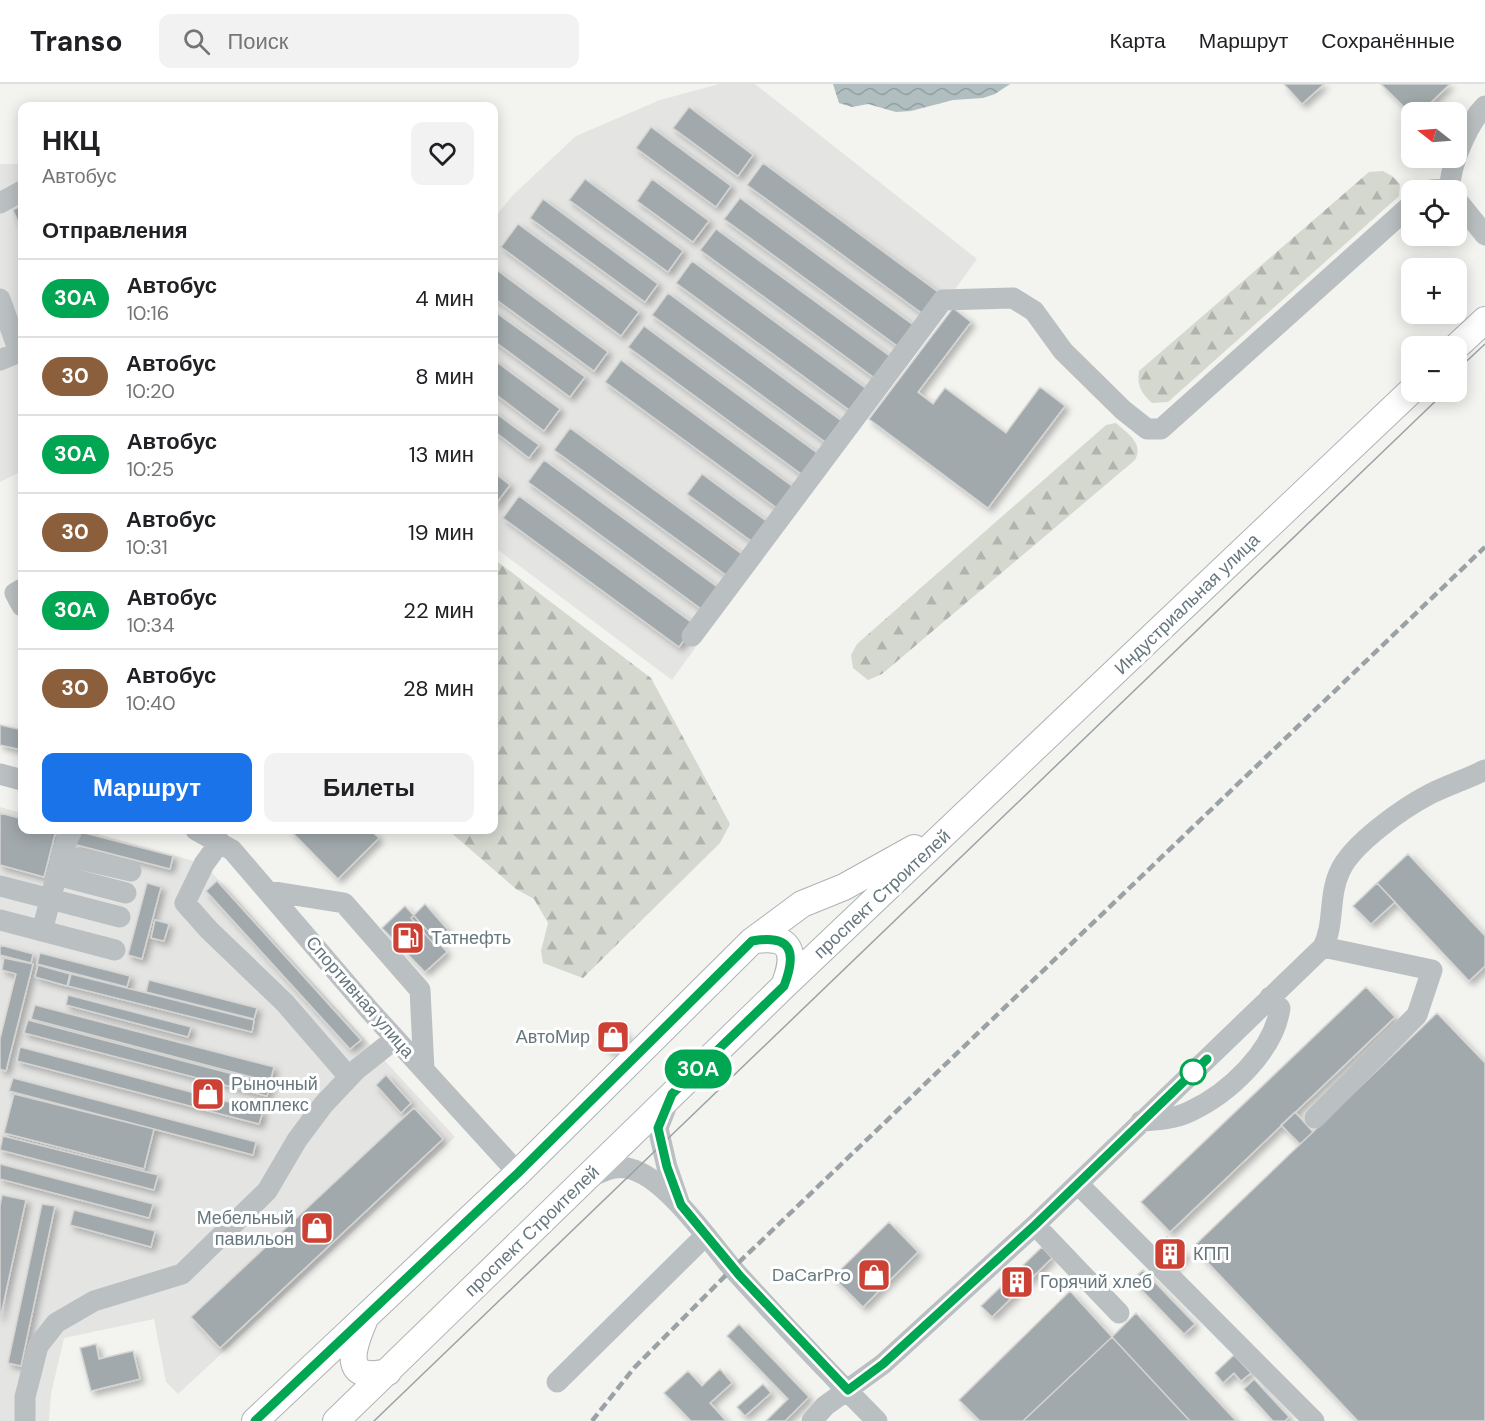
<!DOCTYPE html>
<html lang="ru">
<head>
<meta charset="utf-8">
<style>
	:root { --surface:#fff; --page:#f2f2f2; --text:#202124; --muted:#757577; --line:#e0e0e0; --accent:#1a73e8 }
	body { margin:0; font-family:"DM Sans",sans-serif; background:var(--page); color:var(--text); height:100vh; display:flex; flex-direction:column; font-size:22px; white-space:nowrap }
	* { box-sizing:border-box; margin:0 }
	p { font-size:20px; color:var(--muted) }
	.icon { flex:none; width:33px; height:33px; fill:none; stroke:currentColor; stroke-width:2; stroke-linecap:round; stroke-linejoin:round }
	.map { position:relative; flex:1; overflow:hidden }
	.details { position:absolute; left:18px; top:18px; width:480px; height:732px; display:flex; flex-direction:column; background:var(--surface); border-radius:12px; box-shadow:0 3px 15px #0003 }
	.details>* { flex:none }
	.badge { padding:0 12px; border-radius:20px; font-size:21px; line-height:39px }
	.needle { width:39px; rotate:287deg }
	.tools { position:absolute; left:1401px; top:18px; display:grid; gap:12px }
	.tools a { display:grid; place-items:center; width:66px; height:66px; border-radius:12px; background:var(--surface); box-shadow:0 3px 15px #0003; font-size:30px }
	.map>.badge { position:absolute; translate:-50% -50%; box-shadow:0 0 0 3px #fff }
	h2 { padding:0 24px; font-size:22px; line-height:54px }
	.round { display:grid; place-items:center; flex:none; width:63px; height:63px; border-radius:12px; background:var(--page) }
	.overview { display:flex; align-items:center; justify-content:space-between; height:102px; padding:0 24px }
	h1 { font-size:28px; font-weight:700; line-height:45px }
	.cta { display:flex; gap:12px; margin-top:auto; padding:12px 24px }
	.cta a { flex:1; height:69px; border-radius:12px; background:var(--accent); color:#fff; font-size:24px; font-weight:700; line-height:69px; text-align:center }
	.cta a+a { background:var(--page); color:var(--text) }
	ul { padding:0; list-style:none }
	li { display:flex; align-items:center; gap:18px; height:78px; padding:0 24px; border-top:2px solid var(--line) }
	li div { flex:1 }
	li b { display:block; font-size:22px }
	li em { font-style:normal }
	li .badge { min-width:66px; font-weight:700; text-align:center }
	header { display:flex; align-items:center; gap:36px; box-sizing:border-box; height:84px; padding:0 30px; background:var(--surface); border-bottom:2px solid var(--line) }
	header strong { font-size:28px }
	nav { display:flex; gap:33px; margin-inline-start:auto; font-size:21px }
	.search { width:420px; height:54px; background:var(--page); display:flex; align-items:center; gap:15px; box-sizing:border-box; padding:0 21px; border-radius:12px; color:var(--muted); font-size:22px }
	.map>svg:first-child { display:block }
	.built { fill:#e4e4e3 }
	.forest { fill:url(#forest-firs) }
	.water { fill:url(#water-waves) }
	.building { fill:#a1a9ac; stroke:#d4d4d3; stroke-width:1.5; filter:url(#shadow) }
	.lines { fill:none; stroke-linecap:round; stroke-linejoin:round }
	.major-casing { stroke:#aeb3b5; stroke-width:28 }
	.minor { stroke:#babfc1; stroke-width:21 }
	.major { stroke:#fff; stroke-width:26 }
	.tram { stroke:#9ba2a5; stroke-width:1.5 }
	.rail { stroke:#9ba2a5; stroke-width:4.5; stroke-dasharray:9 4.5; stroke-linecap:butt }
	.line-casing { stroke:#fff; stroke-width:14 }
	.line { stroke:#00a651; stroke-width:9 }
	.stop-dot { fill:#fff; stroke:#00a651; stroke-width:3 }
	.labels { text-anchor:middle; stroke-width:6; stroke-linejoin:round; paint-order:stroke }
	.street-label { font-size:18px; fill:#66777d; stroke:#fff }
	.poi-label { font-size:18px; fill:#66777d; stroke:#fff; text-anchor:start }
</style>
</head>
<body>
<header>
<strong>Transo</strong>
<div class="search"><svg class="icon" aria-label="search" viewBox="0 0 24 24"><circle cx="10" cy="10" r="6"/><path d="M15 15l6 6"/></svg>Поиск</div>
<nav><a>Карта</a><a>Маршрут</a><a>Сохранённые</a></nav>
</header>
<div class="map">
<svg width="1485" height="1337" viewBox="0 0 1485 1337">
	<defs>
		<pattern id="forest-firs" width="22" height="20" patternUnits="userSpaceOnUse" patternTransform="scale(1.5)"><rect width="22" height="20" fill="#d4d8cf"/><path d="M5 1l3.5 6h-7zM16 11l3.5 6h-7z" fill="#b0b4ad"/></pattern>
		<pattern id="water-waves" width="16" height="10" patternUnits="userSpaceOnUse" patternTransform="scale(1.5)"><rect width="16" height="10" fill="#b1bec0"/><path d="M0 5q4-4 8 0t8 0" fill="none" stroke="#949fa1"/></pattern>
		<filter id="shadow"><feDropShadow dx="4" dy="4" stdDeviation="3" flood-color="#0004"/></filter>
	</defs>
	<rect width="100%" height="100%" fill="#f3f3f0"/>
	<path class="built" d="M719 0H755L977 175 672 596 494 463V134L513 111 576 52 660 16Z
		M0 80H22V387L0 398Z
		M0 723 22 729V746H84L204 780 455 1053 178 1310 166 1298 154 1235 64 1254 51 1310 49 1337H0Z"/>
	<path class="forest" d="M1383 87 1392 92 1400 100 1399 112 1168 318 1152 319C1141 309 1137 302 1139 287L1369 88Z
		M1116 339C1128 350 1144 359 1135 376L882 590 868 596 853 584 851 571 857 560 1106 341Z
		M494 475 651 594 730 740 720 759 583 894 543 879 541 867 548 839 534 815 516 805 448 746H494Z"/>
	<path class="water" d="M833 0H1010L995 10 983 14 953 16 911 27 896 28 868 20 852 23 839 19Z"/>
	<path class="building" d="M1284 0H1324L1302 20Z
		M1381 0H1450L1421 28H1412V31Z
		M689 23 753 71 738 92 673 44Z
		M651 43 731 102 716 123 636 64Z
		M763 79 938 208 923 230 747 101Z
		M585 95 683 167 668 188 569 116Z
		M652 95 709 137 693 158 637 117Z
		M740 114 916 243 900 264 724 135Z
		M543 115 658 200 645 218 530 134Z
		M22 121V147L13 126Z
		M518 140 639 228 621 252 501 163Z
		M716 145 891 273 876 295 700 166Z
		M692 177 868 306 852 328 676 199Z
		M494 184 608 268 594 287 494 214Z
		M668 209 843 338 828 360 652 231Z
		M953 224 971 238 918 308 933 320 945 304 1006 349 1040 303 1065 322 988 424 869 335Z
		M494 227 585 293 570 313 494 257Z
		M644 242 820 371 804 392 628 263Z
		M494 276 560 325 544 347 494 309Z
		M621 276 796 405 781 427 605 298Z
		M494 328 539 361 529 374 494 347Z
		M570 344 746 473 730 494 554 366Z
		M544 376 720 505 704 527 528 398Z
		M494 389 510 401 495 421 494 420Z
		M702 390 769 439 754 459 687 410Z
		M519 412 695 541 679 563 503 434Z
		M0 641 22 646V666L0 661Z
		M0 729 22 735V746H56L44 793 0 781Z
		M290 746H370L379 754 338 795Z
		M77 747 173 772 170 785 73 760Z
		M1408 770 1485 852V882L1469 897 1377 799Z
		M217 797 361 956 350 965 206 807Z
		M147 799 161 803 142 875 128 871Z
		M1377 799 1395 818 1371 840 1353 822Z
		M425 820 448 846 433 859 411 834Z
		M405 822 447 868 425 888 382 844Z
		M155 836 169 840 164 857 151 854Z
		M0 861 33 870 31 879 0 871Z
		M40 869 130 892 127 903 37 880Z
		M4 874 33 880 6 987 0 985V955L16 890 2 886Z
		M38 881 70 890 67 902 35 893Z
		M71 890 254 936 252 948 68 902Z
		M149 896 257 924 254 935 146 908Z
		M1366 903 1395 933 1170 1148 1141 1118Z
		M68 911 191 943 188 953 66 921Z
		M35 921 274 983 270 998 31 935Z
		M1437 929 1485 979V1337H1358L1193 1163Z
		M28 936 271 1000 267 1012 24 949Z
		M614 938 628 952 611 969 597 954Z
		M20 963 263 1027 259 1040 17 977Z
		M386 991 411 1019 401 1029 376 1001Z
		M13 994 256 1058 253 1071 9 1007Z
		M14 1010 154 1045 144 1085 4 1049Z
		M414 1024 443 1055 220 1264 191 1233Z
		M1295 1028 1313 1048 1300 1060 1281 1041Z
		M3 1052 158 1091 154 1106 0 1066Z
		M0 1080 153 1120 149 1134 0 1095Z
		M2 1111 26 1116 0 1235V1122Z
		M42 1120 55 1122 21 1282 8 1279Z
		M74 1126 155 1147 151 1163 70 1141Z
		M889 1138 918 1168 863 1223 833 1193Z
		M1167 1153 1186 1171 1172 1186 1153 1169Z
		M1042 1163 1052 1174 992 1233 981 1222Z
		M1143 1186 1195 1240 1184 1250 1132 1196Z
		M1070 1207 1112 1253 1023 1337H980L959 1316Z
		M1136 1229 1236 1337H1190L1112 1253Z
		M739 1240 809 1313 785 1337H766L788 1315 727 1252Z
		M1112 1253 1190 1337H1023Z
		M96 1260 99 1275 133 1267 140 1295 91 1307 80 1264Z
		M1234 1271 1251 1289 1241 1297 1234 1289 1223 1299 1215 1289Z
		M720 1285 732 1299 710 1319 726 1337H691L664 1309 688 1287 702 1302Z
		M1254 1295 1289 1333 1285 1337H1273L1244 1305Z
		M763 1300 771 1309 745 1332 737 1323Z"/>
	<g class="lines">
		<g class="major-casing">
			<path id="major" d="M1456 263 1485 236
				M752 857C792 849 797 869 784 902
				M364 1237C352 1265 341 1299 388 1288
				M255 1337 518 1089 752 857 802 820 844 803 914 764
				M336 1337 784 902 1412 306"/>
		</g>
		<path class="minor" d="M1431 106 1449 105
			M1450 106C1449 83 1468 39 1485 22
			M1456 115 1485 151
			M0 119 22 107
			M0 215 19 268 0 276
			M22 505 15 509 22 522
			M692 552 943 216 1013 214 1034 227 1063 267 1123 326 1147 345H1161L1412 120
			M0 690 22 696
			M196 746 232 766 371 928 518 1089
			M220 758 204 780 185 819 209 846 285 919 349 993
			M62 771 131 787
			M57 791 126 809
			M0 802 120 833
			M269 807 344 819 420 906 424 986
			M0 836 115 866
			M42 847 64 763 72 746
			M669 1016 658 1044 667 1083 679 1118
			M1315 1034 1417 931 1432 886 1323 863
			M1141 1037C1158 1036 1175 1035 1191 1027 1229 1009 1274 967 1280 924L1270 913
			M591 1093C605 1086 619 1080 634 1086 669 1098 709 1157 733 1185 780 1237 828 1288 877 1337
			M1078 1100 1314 1337
			M1035 1141 1119 1229
			M557 1298 705 1152
			M25 1337V1313L38 1262 56 1239 94 1217 182 1190 267 1107 297 1056 323 1021 356 986 395 955
			M812 1337 825 1322 883 1280 1035 1141 1323 863C1335 840 1328 812 1340 787 1352 760 1403 724 1430 710 1448 701 1467 695 1485 686"/>
		<use href="#major" class="major"/>
		<path class="tram" d="M1456 287 1485 260
			M374 1337 1445 308"/>
		<path class="rail" d="M592 1337 634 1284 733 1184 1485 463"/>
	</g>
	<g class="lines">
		<g class="line-casing">
			<path id="line" d="M255 1337 518 1089 752 857C792 850 797 868 784 902L672 1010 658 1044 667 1083 681 1121 740 1192 848 1306 883 1280 1035 1141 1207 975"/>
		</g>
		<use href="#line" class="line"/>
	</g>
	<defs>
		<g id="fuel-square" transform="scale(1.725)"><rect x="-9" y="-9" width="18" height="18" rx="4" fill="#cd4135" stroke="#fff"/><path d="M-5.5-6h7V0h2V4h1.3V-2.5L3-4.5l.8-.8L6-3V5H2.5V1h-1V6h-7ZM-4.2-4.7v3.2H.2V-4.7Z" fill="#fff"/></g>
		<g id="shop-square" transform="scale(1.725)"><rect x="-9" y="-9" width="18" height="18" rx="4" fill="#cd4135" stroke="#fff"/><path d="M-5-2.5h2.3a2.7 3.5 0 0 1 5.4 0H5L5.5 6h-11ZM-1.5-2.5h3a1.5 2.3 0 0 0-3 0Z" fill="#fff"/></g>
		<g id="building-square" transform="scale(1.725)"><rect x="-9" y="-9" width="18" height="18" rx="4" fill="#cd4135" stroke="#fff"/><path d="M-4-6H4V6H1V3H-1V6H-4ZM-2.5-4.3h1.7v1.8h-1.7ZM.8-4.3h1.7v1.8H.8ZM-2.5-1h1.7V.8h-1.7ZM.8-1h1.7V.8H.8Z" fill="#fff"/></g>
	</defs>
	<g fill-rule="evenodd">
		<use href="#fuel-square" x="408" y="854"/>
		<use href="#shop-square" x="613" y="953"/>
		<use href="#shop-square" x="208" y="1010"/>
		<use href="#shop-square" x="317" y="1144"/>
		<use href="#building-square" x="1170" y="1170"/>
		<use href="#shop-square" x="874" y="1191"/>
		<use href="#building-square" x="1017" y="1198"/>
	</g>
	<circle class="stop-dot" cx="1193" cy="988" r="12"/>
	<g class="labels">
		<g class="street-label">
			<text transform="translate(1187 520) rotate(-44)" y="6">Индустриальная улица</text>
			<text transform="translate(882 810) rotate(-43)" y="6">проспект Строителей</text>
			<text transform="translate(360 913) rotate(49)" y="6">Спортивная улица</text>
			<text transform="translate(532 1147) rotate(-44)" y="6">проспект Строителей</text>
		</g>
		<g class="poi-label">
			<text x="431" y="860">Татнефть</text>
			<text x="590" y="959" text-anchor="end">АвтоМир</text>
			<text x="231" y="1006">Рыночный<tspan x="231" dy="21">комплекс</tspan></text>
			<text x="294" y="1140" text-anchor="end">Мебельный<tspan x="294" dy="21">павильон</tspan></text>
			<text x="1193" y="1176">КПП</text>
			<text x="851" y="1197" text-anchor="end">DaCarPro</text>
			<text x="1040" y="1204">Горячий хлеб</text>
		</g>
	</g>
</svg>
<div class="tools">
<a><svg class="needle" viewBox="-14 -14 28 28"><path d="M0-13l5 13h-10z" fill="#e53935"/><path d="M0 13l5-13h-10z" fill="#757577"/></svg></a>
<a><svg class="icon" aria-label="locate" viewBox="0 0 24 24"><circle cx="12" cy="12" r="6"/><path d="M12 2v4M12 18v4M2 12h4M18 12h4"/></svg></a>
<a>+</a>
<a>−</a>
</div>
<b class="badge" style="left:698px;top:985px;background:#00a651;color:#fff">30А</b>
<section class="details">
<div class="overview"><div><h1>НКЦ</h1><p>Автобус</p></div><a class="round"><svg class="icon" aria-label="heart" viewBox="0 0 24 24"><path d="M12 20l-8-8c-3-5 5-10 8-4 3-6 11-1 8 4z"/></svg></a></div>
<h2>Отправления</h2>
<ul>
<li><span class="badge" style="background:#00a651;color:#fff">30А</span><div><b>Автобус</b><p>10:16</p></div><em>4 мин</em></li>
<li><span class="badge" style="background:#8b5e3c;color:#fff">30</span><div><b>Автобус</b><p>10:20</p></div><em>8 мин</em></li>
<li><span class="badge" style="background:#00a651;color:#fff">30А</span><div><b>Автобус</b><p>10:25</p></div><em>13 мин</em></li>
<li><span class="badge" style="background:#8b5e3c;color:#fff">30</span><div><b>Автобус</b><p>10:31</p></div><em>19 мин</em></li>
<li><span class="badge" style="background:#00a651;color:#fff">30А</span><div><b>Автобус</b><p>10:34</p></div><em>22 мин</em></li>
<li><span class="badge" style="background:#8b5e3c;color:#fff">30</span><div><b>Автобус</b><p>10:40</p></div><em>28 мин</em></li>
</ul>
<div class="cta"><a>Маршрут</a><a>Билеты</a></div>
</section>
</div>
</body>
</html>
